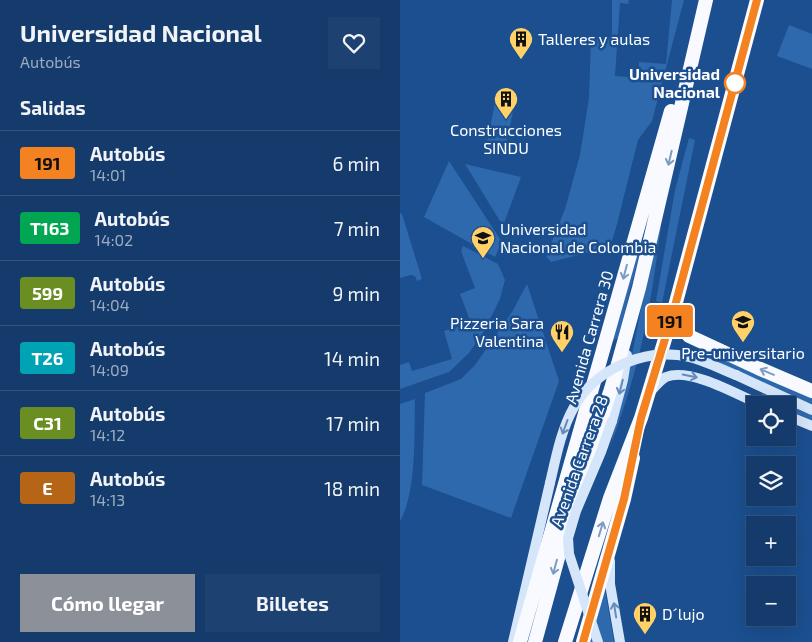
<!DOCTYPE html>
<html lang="es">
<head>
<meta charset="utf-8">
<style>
	:root { --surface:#143b6b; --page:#1d4271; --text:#f1f3f6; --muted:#9dadc1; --line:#33557e; --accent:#8c9099 }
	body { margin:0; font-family:"Exo 2",sans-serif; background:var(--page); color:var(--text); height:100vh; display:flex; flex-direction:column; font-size:19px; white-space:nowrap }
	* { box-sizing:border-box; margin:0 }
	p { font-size:16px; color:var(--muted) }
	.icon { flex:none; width:28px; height:28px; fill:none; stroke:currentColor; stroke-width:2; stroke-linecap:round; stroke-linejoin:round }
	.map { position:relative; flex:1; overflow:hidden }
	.panel { display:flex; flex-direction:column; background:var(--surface); width:400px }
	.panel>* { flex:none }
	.badge { padding:0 10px; border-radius:4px; font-size:18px; line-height:32px }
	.tools { position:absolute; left:346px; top:396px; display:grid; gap:10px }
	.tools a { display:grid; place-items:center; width:50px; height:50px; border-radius:0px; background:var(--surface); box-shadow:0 5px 20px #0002,0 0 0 1px var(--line); font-size:25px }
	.map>.badge { position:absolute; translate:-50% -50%; box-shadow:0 0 0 2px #fff }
	h2 { padding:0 20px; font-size:19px; line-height:45px }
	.round { display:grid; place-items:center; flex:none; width:52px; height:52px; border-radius:0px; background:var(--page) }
	.head { display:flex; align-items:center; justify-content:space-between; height:85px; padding:0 20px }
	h1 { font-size:24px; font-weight:700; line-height:38px }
	.cta { display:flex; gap:10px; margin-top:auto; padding:10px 20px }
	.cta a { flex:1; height:58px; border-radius:0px; background:var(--accent); color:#fff; font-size:20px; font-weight:700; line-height:58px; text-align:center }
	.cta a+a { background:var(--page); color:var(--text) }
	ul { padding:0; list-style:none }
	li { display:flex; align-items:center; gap:15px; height:65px; padding:0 20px; border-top:1px solid var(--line) }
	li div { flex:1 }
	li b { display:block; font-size:19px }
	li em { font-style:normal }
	li .badge { min-width:55px; font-weight:700; text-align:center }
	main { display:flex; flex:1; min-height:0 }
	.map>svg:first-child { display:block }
	.green { fill:#2e69ad }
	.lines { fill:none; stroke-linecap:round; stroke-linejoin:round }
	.secondary { stroke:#d6e6fa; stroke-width:10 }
	.trunk { stroke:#f8faff; stroke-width:14 }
	.secondary-bridge { stroke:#d6e6fa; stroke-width:10 }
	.oneway { stroke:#7e9cc1 }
	.oneway2 { stroke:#668bba }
	.line-casing { stroke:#fff; stroke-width:11 }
	.line { stroke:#f58220; stroke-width:8 }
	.stop-dot { fill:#fff; stroke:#f58220; stroke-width:2.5 }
	.labels { text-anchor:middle; stroke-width:5; stroke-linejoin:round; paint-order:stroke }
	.poi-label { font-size:16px; fill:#fff; stroke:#1b4f8f; text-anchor:start }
	.stop-label { font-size:16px; font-weight:bold; fill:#fff; stroke:#1b4f8f; text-anchor:end }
	.street-label { font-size:16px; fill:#fff; stroke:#1b4f8f }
</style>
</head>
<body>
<main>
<section class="panel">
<div class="head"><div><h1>Universidad Nacional</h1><p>Autobús</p></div><a class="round"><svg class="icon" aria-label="heart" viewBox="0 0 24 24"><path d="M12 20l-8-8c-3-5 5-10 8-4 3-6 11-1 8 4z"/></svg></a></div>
<h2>Salidas</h2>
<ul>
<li><span class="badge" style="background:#f58220;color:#111">191</span><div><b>Autobús</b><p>14:01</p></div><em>6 min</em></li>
<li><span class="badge" style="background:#00a651;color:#fff">T163</span><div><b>Autobús</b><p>14:02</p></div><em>7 min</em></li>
<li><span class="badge" style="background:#6b8e23;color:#fff">599</span><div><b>Autobús</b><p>14:04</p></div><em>9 min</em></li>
<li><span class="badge" style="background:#00a3b4;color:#fff">T26</span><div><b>Autobús</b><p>14:09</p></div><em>14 min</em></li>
<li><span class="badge" style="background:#6b8e23;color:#fff">C31</span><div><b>Autobús</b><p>14:12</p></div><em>17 min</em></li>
<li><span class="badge" style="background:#b66516;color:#fff">E</span><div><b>Autobús</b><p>14:13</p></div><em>18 min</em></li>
</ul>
<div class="cta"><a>Cómo llegar</a><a>Billetes</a></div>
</section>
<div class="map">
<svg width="412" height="642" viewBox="0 0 412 642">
	<rect width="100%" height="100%" fill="#1b4f8f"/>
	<path class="green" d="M212 0H229L228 4 220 3 215 76 238 78 239 62 266 64 272 0H284L252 121 238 140 217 224 210 247 151 262 146 256 165 209 180 155 189 98 191 37H212Z
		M389 25 412 34V69L377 56Z
		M97 93 116 97 106 145 87 142Z
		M289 138 295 140 262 303 256 301 275 190Z
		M49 161 102 242 95 257 24 217Z
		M65 164 121 177 103 226Z
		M0 213 2 214 22 279 17 281 15 276 11 275 0 278Z
		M257 227H261C257 254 254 281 249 307 241 355 227 401 210 447L227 380Z
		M63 246 98 264 105 280 100 299 84 331 69 353 49 372 0 389V365L9 362 12 371 52 359 44 331 71 323 60 294 75 288 61 251Z
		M237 251 240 252 218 338 212 341Z
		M127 284 159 381 111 518 22 485 25 393 61 379 75 365 112 312Z
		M312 350 412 394V405L308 359Z
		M363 392 412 414V422L388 412V405H372L359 399Z
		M15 399C14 434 17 491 0 521V404Z
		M205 589 214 642H191V640Z"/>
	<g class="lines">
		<path class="secondary" d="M336 375 412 410
			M249 393C254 388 260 380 266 377 290 367 338 395 361 405
			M388 416 412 426
			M212 421 223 380 227 355
			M210 561V584L220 642
			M113 642 150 483"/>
		<path class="trunk" d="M275 306 281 326 289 336 358 368 412 391
			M120 642 271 111
			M135 642 172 507 211 389 239 288 306 0
			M165 642 210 498 241 418 275 306 357 0
			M183 642 224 499 233 458"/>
		<path class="secondary-bridge" d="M150 483C156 457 161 430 174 407 196 368 246 347 289 357 305 361 321 369 336 375
			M198 642 169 554 168 538 176 511 201 452 212 421"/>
	</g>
	<defs><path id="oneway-shaft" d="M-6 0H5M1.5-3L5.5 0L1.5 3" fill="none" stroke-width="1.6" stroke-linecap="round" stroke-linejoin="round" transform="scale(1.25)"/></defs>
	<g class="oneway">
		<use href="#oneway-shaft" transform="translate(270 158) rotate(103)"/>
		<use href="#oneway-shaft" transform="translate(225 272) rotate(105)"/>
		<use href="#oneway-shaft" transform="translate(367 372) rotate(-157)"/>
		<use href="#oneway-shaft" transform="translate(201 529) rotate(-73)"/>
		<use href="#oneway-shaft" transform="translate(155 567) rotate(105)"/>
	</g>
	<g class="oneway2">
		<use href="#oneway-shaft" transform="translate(290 376) rotate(12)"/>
		<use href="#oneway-shaft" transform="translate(221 387) rotate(104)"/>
		<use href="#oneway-shaft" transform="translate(165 427) rotate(110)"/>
		<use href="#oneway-shaft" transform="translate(215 610) rotate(-99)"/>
	</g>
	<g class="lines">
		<g class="line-casing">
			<path id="line" d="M183 642 224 499 241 418 275 306 357 0"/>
		</g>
		<use href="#line" class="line"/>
	</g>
	<defs>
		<g id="building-pin" transform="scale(1.25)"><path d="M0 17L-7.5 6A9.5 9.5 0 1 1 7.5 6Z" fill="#ffd166" stroke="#1b4f8f"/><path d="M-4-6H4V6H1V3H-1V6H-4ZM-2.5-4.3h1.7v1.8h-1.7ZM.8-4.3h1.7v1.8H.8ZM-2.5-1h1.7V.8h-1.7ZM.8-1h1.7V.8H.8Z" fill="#111"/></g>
		<g id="university-pin" transform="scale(1.25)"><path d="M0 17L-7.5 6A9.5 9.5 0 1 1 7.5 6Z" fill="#ffd166" stroke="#1b4f8f"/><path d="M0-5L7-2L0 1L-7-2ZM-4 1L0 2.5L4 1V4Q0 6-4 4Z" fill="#111"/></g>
		<g id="school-pin" transform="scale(1.25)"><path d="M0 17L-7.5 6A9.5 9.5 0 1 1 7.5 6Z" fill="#ffd166" stroke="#1b4f8f"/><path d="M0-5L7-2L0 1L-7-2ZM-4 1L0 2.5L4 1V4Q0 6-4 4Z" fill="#111"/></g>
		<g id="restaurant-pin" transform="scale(1.25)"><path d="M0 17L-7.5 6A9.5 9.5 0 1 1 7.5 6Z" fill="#ffd166" stroke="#1b4f8f"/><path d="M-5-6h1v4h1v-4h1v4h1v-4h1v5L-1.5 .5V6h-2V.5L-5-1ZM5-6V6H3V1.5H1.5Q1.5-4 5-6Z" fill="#111"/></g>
	</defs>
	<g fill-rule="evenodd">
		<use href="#building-pin" x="121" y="39"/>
		<use href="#building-pin" x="106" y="99"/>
		<use href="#university-pin" x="83" y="238"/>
		<use href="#school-pin" x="343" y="322"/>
		<use href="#restaurant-pin" x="162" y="332"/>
		<use href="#building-pin" x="245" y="614"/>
	</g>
	<circle class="stop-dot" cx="335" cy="83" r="10"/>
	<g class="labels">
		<g class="poi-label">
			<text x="138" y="45">Talleres y aulas</text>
			<text x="106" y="136" text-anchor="middle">Construcciones<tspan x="106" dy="18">SINDU</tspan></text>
			<text x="100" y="235">Universidad<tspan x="100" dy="18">Nacional de Colombia</tspan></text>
			<text x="144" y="329" text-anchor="end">Pizzeria Sara<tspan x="144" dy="18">Valentina</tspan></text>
			<text x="343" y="359" text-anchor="middle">Pre-universitario</text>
			<text x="262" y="620">D´lujo</text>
		</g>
		<g class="stop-label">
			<text x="320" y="80">Universidad<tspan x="320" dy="18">Nacional</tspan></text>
		</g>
		<g class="street-label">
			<text transform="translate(189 337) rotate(-74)" y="6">Avenida Carrera 30</text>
			<text transform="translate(179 461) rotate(-70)" y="6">Avenida Carrera 28</text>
		</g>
	</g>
</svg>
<div class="tools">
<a><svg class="icon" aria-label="locate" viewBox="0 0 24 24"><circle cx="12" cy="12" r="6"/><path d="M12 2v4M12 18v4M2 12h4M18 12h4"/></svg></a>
<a><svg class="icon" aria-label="layers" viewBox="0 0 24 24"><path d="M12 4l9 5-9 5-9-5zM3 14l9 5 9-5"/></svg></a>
<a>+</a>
<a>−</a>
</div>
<b class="badge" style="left:270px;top:321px;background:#f58220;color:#111">191</b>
</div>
</main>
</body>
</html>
